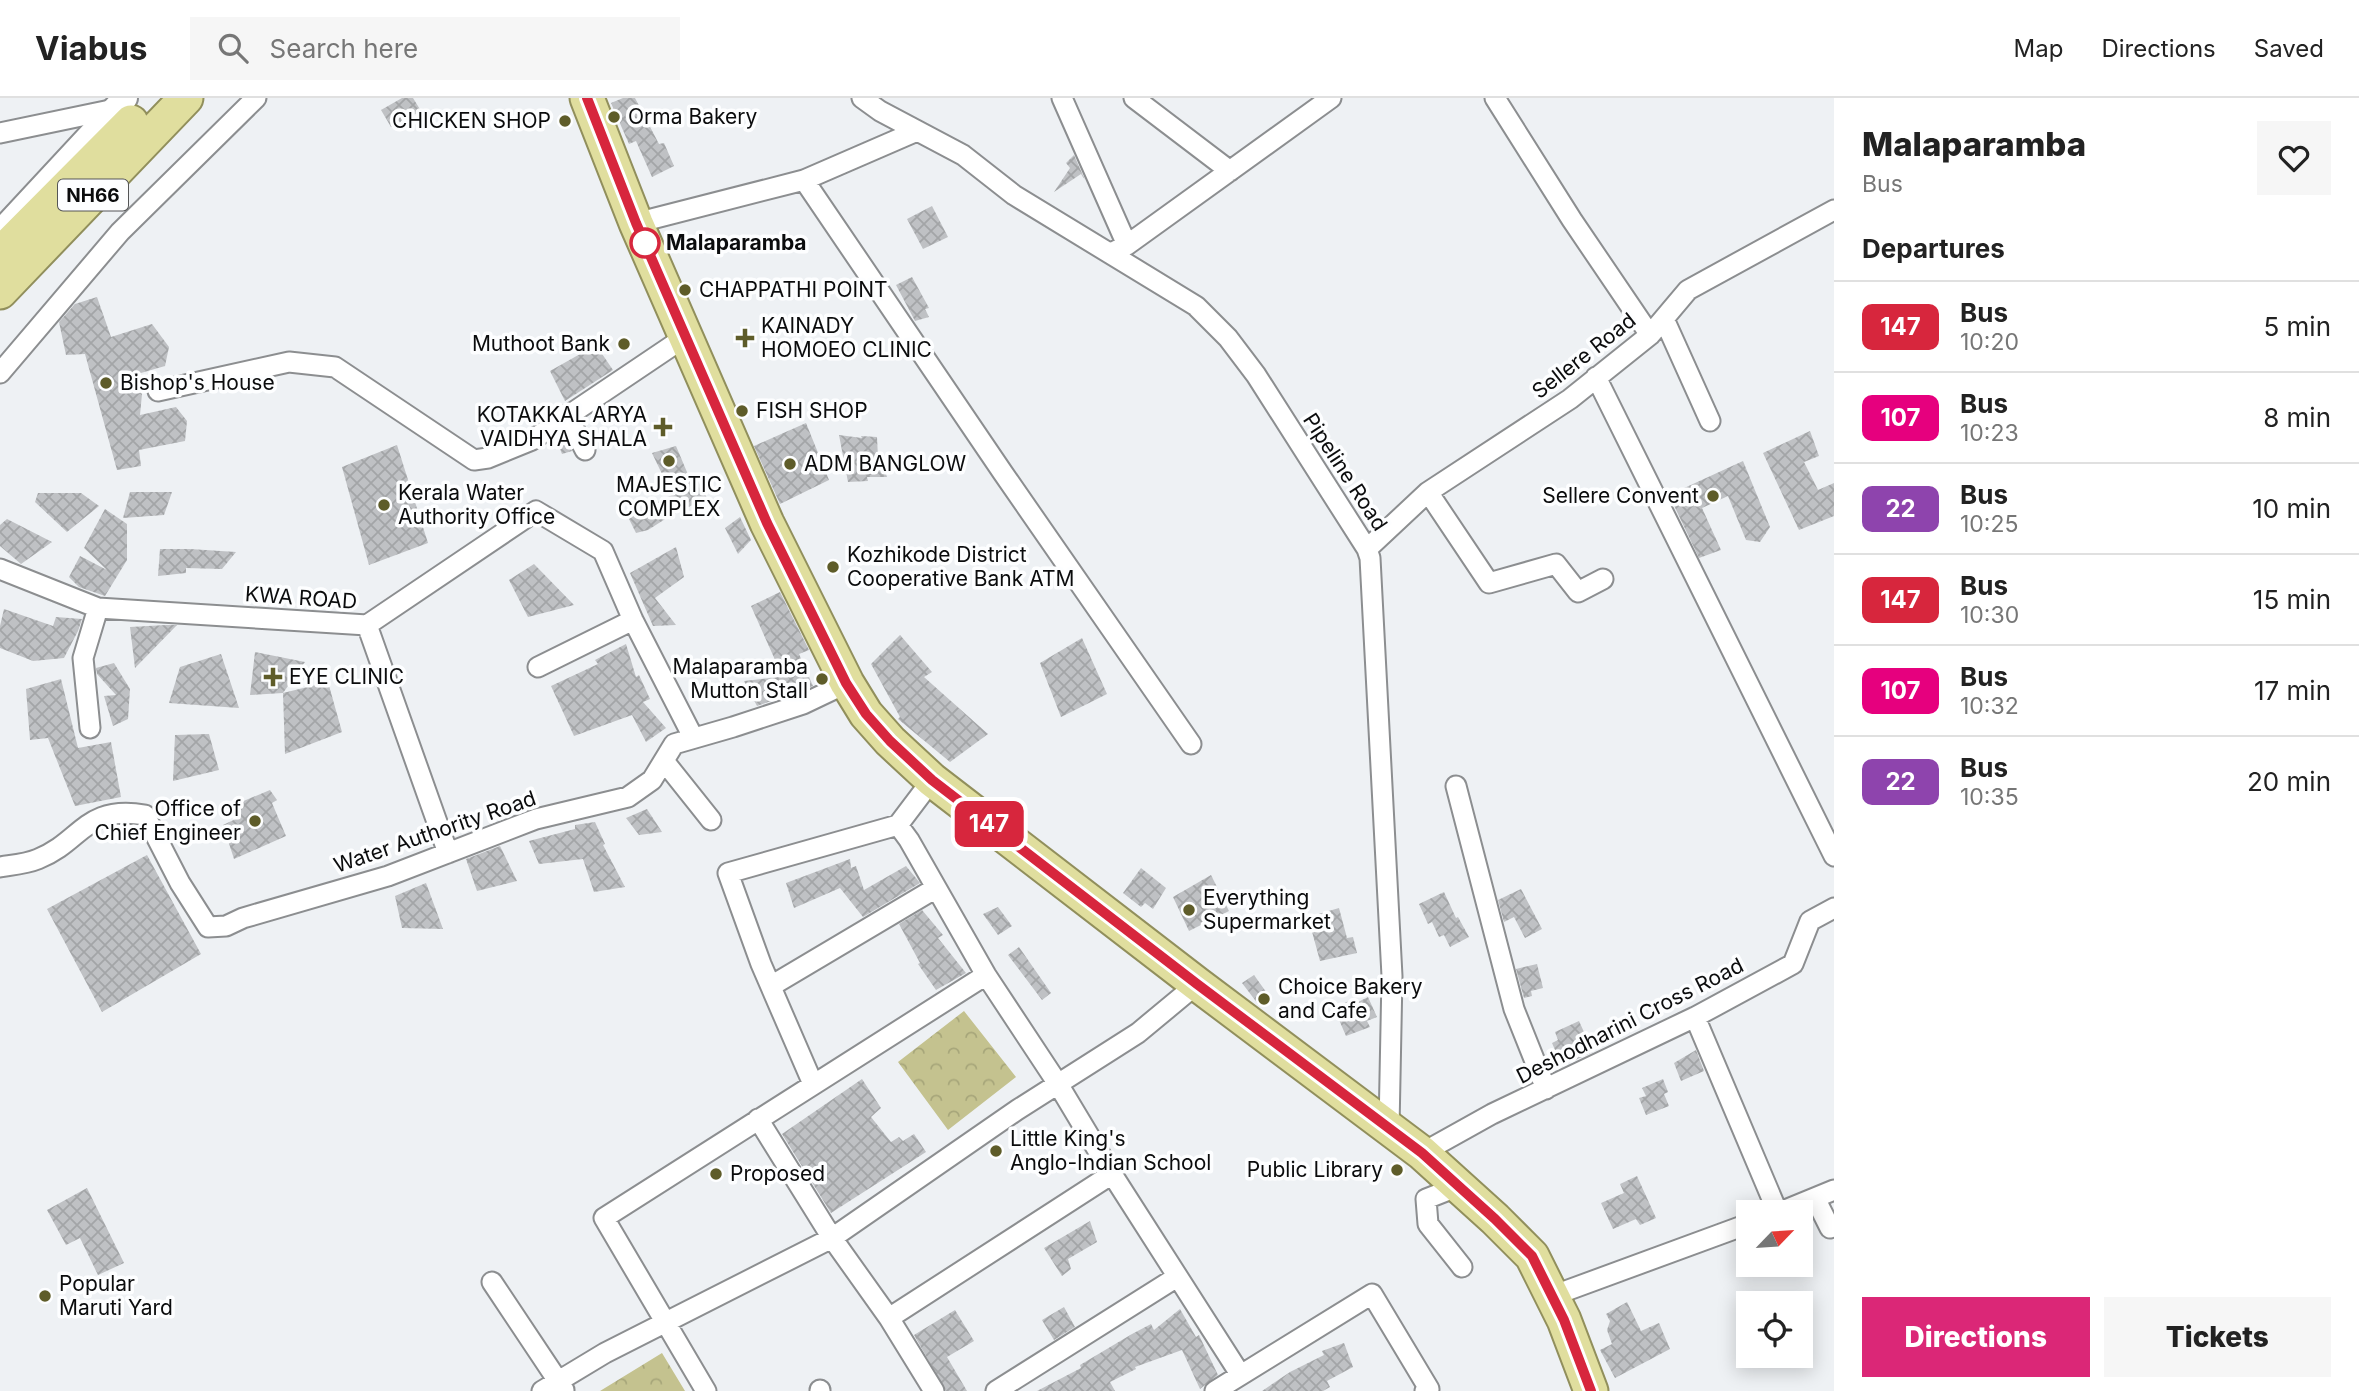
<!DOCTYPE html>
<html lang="en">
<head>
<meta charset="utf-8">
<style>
	:root { --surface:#fff; --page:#f6f6f6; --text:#222; --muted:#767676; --line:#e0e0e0; --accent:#db2777 }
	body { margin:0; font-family:Inter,sans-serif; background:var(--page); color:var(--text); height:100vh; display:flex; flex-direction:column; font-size:26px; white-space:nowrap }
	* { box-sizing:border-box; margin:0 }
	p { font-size:23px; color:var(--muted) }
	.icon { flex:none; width:38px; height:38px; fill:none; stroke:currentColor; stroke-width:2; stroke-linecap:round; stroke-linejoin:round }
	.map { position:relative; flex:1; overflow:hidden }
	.sheet { display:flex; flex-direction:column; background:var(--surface); width:525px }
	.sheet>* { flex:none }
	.badge { padding:0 14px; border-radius:10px; font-size:24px; line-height:46px }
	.needle { width:46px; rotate:65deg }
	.controls { position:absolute; left:1736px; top:1102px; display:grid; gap:14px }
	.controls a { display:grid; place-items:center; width:77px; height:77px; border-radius:0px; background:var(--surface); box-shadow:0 4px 18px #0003; font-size:35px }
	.map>.badge { position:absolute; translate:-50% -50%; box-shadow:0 0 0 4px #fff }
	h2 { padding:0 28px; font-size:26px; line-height:63px }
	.round { display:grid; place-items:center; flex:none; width:74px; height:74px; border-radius:0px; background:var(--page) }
	.summary { display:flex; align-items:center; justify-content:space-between; height:119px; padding:0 28px }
	h1 { font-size:33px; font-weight:800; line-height:52px }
	.primary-button { display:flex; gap:14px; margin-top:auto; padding:14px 28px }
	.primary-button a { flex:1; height:80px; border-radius:0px; background:var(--accent); color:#fff; font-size:28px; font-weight:800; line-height:80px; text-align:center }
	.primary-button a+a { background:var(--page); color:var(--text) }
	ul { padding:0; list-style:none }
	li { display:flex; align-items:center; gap:21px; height:91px; padding:0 28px; border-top:2px solid var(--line) }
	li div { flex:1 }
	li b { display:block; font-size:26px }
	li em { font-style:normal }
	li .badge { min-width:77px; font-weight:700; text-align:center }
	header { display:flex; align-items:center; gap:42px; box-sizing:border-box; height:98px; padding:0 35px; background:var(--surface); border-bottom:2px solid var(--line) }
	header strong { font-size:33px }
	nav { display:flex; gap:38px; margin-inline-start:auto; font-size:24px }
	.search { width:490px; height:63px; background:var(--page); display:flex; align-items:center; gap:18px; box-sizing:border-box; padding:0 24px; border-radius:0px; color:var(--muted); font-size:26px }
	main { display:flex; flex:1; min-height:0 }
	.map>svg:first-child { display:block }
	.park { fill:url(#park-crowns) }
	.building { fill:url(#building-cross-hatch) }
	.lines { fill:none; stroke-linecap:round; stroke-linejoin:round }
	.minor-casing { stroke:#8c8e90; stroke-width:23 }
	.tertiary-casing { stroke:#8c8e90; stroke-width:28 }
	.trunk-casing { stroke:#918f5c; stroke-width:37 }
	.minor { stroke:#fff; stroke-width:19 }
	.tertiary { stroke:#fff; stroke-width:24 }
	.trunk { stroke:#e0de9e; stroke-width:33 }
	.line-casing { stroke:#fff; stroke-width:16 }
	.line { stroke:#d7263d; stroke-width:10 }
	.poi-dot { fill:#5e5c29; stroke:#fdfeff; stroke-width:2.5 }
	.stop-dot { fill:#fff; stroke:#d7263d; stroke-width:3.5 }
	.labels { text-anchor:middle; stroke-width:7; stroke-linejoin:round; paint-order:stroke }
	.shield { fill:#fdfeff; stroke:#545556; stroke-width:2 }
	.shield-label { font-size:19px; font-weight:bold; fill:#0b0c0d }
	.poi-label { font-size:21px; fill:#0b0c0d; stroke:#fdfeff; text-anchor:start }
	.stop-label { font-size:21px; font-weight:bold; fill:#0b0c0d; stroke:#fdfeff; text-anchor:start }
	.street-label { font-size:21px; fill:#0b0c0d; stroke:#fdfeff }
</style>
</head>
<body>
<header>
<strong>Viabus</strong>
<div class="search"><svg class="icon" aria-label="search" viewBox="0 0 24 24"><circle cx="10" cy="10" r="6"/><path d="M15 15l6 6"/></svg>Search here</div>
<nav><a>Map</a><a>Directions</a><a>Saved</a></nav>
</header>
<main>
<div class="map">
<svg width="1834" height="1293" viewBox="0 0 1834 1293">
	<defs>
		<pattern id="park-crowns" width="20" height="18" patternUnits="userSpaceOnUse" patternTransform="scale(1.75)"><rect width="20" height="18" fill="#c4c28f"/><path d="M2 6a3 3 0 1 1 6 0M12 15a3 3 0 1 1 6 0" fill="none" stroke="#a7a67a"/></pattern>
		<pattern id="building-cross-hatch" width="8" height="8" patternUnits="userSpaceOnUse" patternTransform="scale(1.75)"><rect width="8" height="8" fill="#bfc1c4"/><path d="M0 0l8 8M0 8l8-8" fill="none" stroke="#a3a5a7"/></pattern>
	</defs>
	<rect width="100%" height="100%" fill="#eef1f4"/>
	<path class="park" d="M964 913 1016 979 948 1032 898 964Z
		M662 1255 685 1293H600Z"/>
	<path class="building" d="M402 0H413L421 13 391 29 381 12Z
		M623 0H635L659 46 664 45 674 68 652 79 636 43 629 46 611 5Z
		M1074 57 1085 82 1081 76 1054 94 1070 70 1066 65Z
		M932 108 948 139 923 151 907 121Z
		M912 179 929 210 925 211 929 219 915 223 896 187Z
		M97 199 111 239 152 226 169 249 165 268 134 277 142 296 140 317 176 309 187 323 185 343 139 352 141 368 117 372 85 256 66 257 59 224 75 206Z
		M596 247 613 272 565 303 550 273Z
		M806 325 829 382 780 406 754 348Z
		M1810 333 1819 358 1804 364 1818 392 1834 385V418L1799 432 1763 355Z
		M563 336 572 353 562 356 556 341Z
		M839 337 862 340 861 338 877 339 878 360 881 359 887 379H867L868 383 848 384Z
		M397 347 428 445 369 467 342 369Z
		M676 348 692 386 698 383 707 400 670 418 648 432 636 435 628 419 672 397 652 355Z
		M1743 363 1770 429 1760 444 1746 442 1728 398 1702 410 1721 452 1699 460 1669 397Z
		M130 394H172L164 417 123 420Z
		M38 395H81L99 408 67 434 35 404Z
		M105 411 127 426V462L105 498 79 489 69 479 80 458 107 472 84 450Z
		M740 419 751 442 738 456 725 430Z
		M7 421 52 444 21 466 0 448V427Z
		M676 449 684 479 655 500 676 527 653 528 630 475Z
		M160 451H190L236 454 222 471 186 470V475L158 478Z
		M534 466 574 507 528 519 509 482Z
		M780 494 809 552 799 556 813 588 757 608 744 583 778 579 776 573H780L751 508Z
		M4 511 53 528 56 519 82 521 78 533 64 560 33 563 0 550V528Z
		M166 527H177L135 570 130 529Z
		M900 537 932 574 924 579 988 636 950 664 898 621 900 619 871 566Z
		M1082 540 1107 596 1061 619 1040 565Z
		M626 546 636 579 639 577 650 601 643 604 666 630 646 644 632 617 574 638 551 588 598 566 595 562Z
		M255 554 305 564 283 595 250 597Z
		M221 556 239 610 169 605 180 569Z
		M114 565 130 591 128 621 113 628 104 598 116 597 97 576 96 570Z
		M61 581 78 650 111 644 121 699 75 708 48 640 30 642 26 591Z
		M328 584 342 634 285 656 283 595Z
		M209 636 219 672 173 683 175 637Z
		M270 692 277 702 272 705 286 738 234 761 223 727 240 719 234 707Z
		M647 711 662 734 639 737 626 720Z
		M595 724 605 746 603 747 625 789 594 794 583 761 539 766 529 743 575 731V727Z
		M500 748 517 783 477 793 466 761Z
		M147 757 201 856 102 914 47 811Z
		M850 761 851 770 856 768 864 792 906 768 920 785 863 819 840 790 794 810 786 785Z
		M1141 770 1166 790 1153 811 1145 805 1141 809 1123 795Z
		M1211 777 1229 813 1189 833 1173 799Z
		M426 785 443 831 402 830 395 798Z
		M1521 791 1542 831 1525 840 1514 819 1504 824 1498 802Z
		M1444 794 1456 820 1458 819 1469 839 1450 849 1444 837 1439 839 1432 824 1428 826 1419 806Z
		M998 809 1012 828 998 837 983 816Z
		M1339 810 1347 840 1353 839 1357 855 1320 863 1308 819Z
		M922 812 943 837 938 840 966 875 936 892 918 866 920 865 899 826Z
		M1019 849 1051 895 1042 902 1008 857Z
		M1537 866 1543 890 1531 893 1532 898 1524 900 1516 871Z
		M1254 877 1269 898 1258 906 1242 885Z
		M1368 899 1377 919 1367 923 1370 929 1346 938 1334 910 1355 900 1358 904Z
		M1579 923 1593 954 1562 968 1552 945 1558 942 1555 934Z
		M1696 952 1704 973 1681 983 1674 965Z
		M862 981 881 1010 871 1019 891 1044 899 1039 903 1043 914 1036 926 1054 831 1115 782 1036Z
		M1663 981 1668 994 1664 996 1669 1008 1646 1017 1639 1000 1646 998 1642 990Z
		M1637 1078 1656 1120 1640 1127 1636 1121 1613 1131 1601 1105 1624 1095 1620 1086Z
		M87 1090 124 1165 98 1177 80 1140 66 1147 47 1112Z
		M1090 1123 1097 1144 1068 1161 1071 1171 1062 1178 1044 1150Z
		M1627 1204 1641 1233 1659 1225 1670 1251 1615 1280 1600 1252 1612 1246 1607 1232 1610 1223 1606 1216Z
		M1064 1209 1075 1229 1054 1242 1042 1222Z
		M1180 1211 1196 1239 1199 1237 1218 1277 1200 1291 1182 1252 1135 1269 1136 1271 1110 1284 1115 1293H1037L1081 1270 1080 1267 1132 1236 1151 1226 1154 1232Z
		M955 1212 974 1243 947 1259 967 1293H946L914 1237Z
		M1344 1245 1353 1269 1327 1283 1330 1289 1323 1293H1262L1290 1274 1324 1257 1322 1253Z"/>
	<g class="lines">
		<g class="minor-casing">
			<path id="minor" d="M862 0 880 13 963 57 1014 97 1196 208 1228 240 1256 277 1367 451 1370 460 1392 878 1389 1030
				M1062 0 1127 147
				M1134 0 1230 73
				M1495 0 1572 122 1650 237
				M0 35 115 11
				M804 82 1003 375 1191 646
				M636 125 804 82 917 33
				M1111 155 1127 147 1331 0
				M1664 221 1710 323
				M0 275 120 134 256 0
				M1596 279 1834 758
				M158 293 289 264 335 269 474 362 488 360 532 342 685 239
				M567 317 585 352
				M1428 394 1489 485 1556 466 1578 494 1603 481
				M1367 451 1428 394 1570 301 1650 237 1688 192 1834 112
				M0 471 98 510 367 527 536 413 603 453 633 522 693 639
				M367 527 448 755
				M538 569 633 522
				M90 630 83 560 98 510
				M664 663 711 722
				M932 682 898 727 909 742 986 877 1058 986 1112 1076 1240 1276
				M1456 688 1514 911 1546 991
				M0 769C12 767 26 766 38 761 83 743 84 707 145 717L180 785 208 829 226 828 243 820 388 778 536 721 628 699 652 682 674 646 733 629 803 606 847 585
				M771 888 936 790
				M1695 919 1778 1115
				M813 986 761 866 728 775 898 727
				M758 1021 832 1140 889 1220 934 1293
				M1422 1055 1492 1016 1695 919 1793 866 1810 823 1834 810
				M1459 1088 1426 1101 1428 1126 1462 1169
				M1815 1100 1830 1130 1834 1129
				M1778 1115 1834 1092
				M492 1184 564 1292
				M1552 1198 1748 1126
				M889 1220 1112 1076
				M820 1292V1293
				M542 1293 605 1255 832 1140 1017 1012 1138 935 1197 886
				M706 1293 604 1120 986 877
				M996 1293 1177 1179
				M1215 1293 1372 1196 1429 1291 1425 1293"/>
		</g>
		<g class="tertiary-casing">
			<path id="tertiary" d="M8 126 125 0"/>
		</g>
		<g class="trunk-casing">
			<path id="trunk" d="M587 0 636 125 767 425 847 585 866 616 890 643 932 682 1197 886 1422 1055 1495 1121 1532 1158 1564 1222 1591 1293
				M0 156 131 24
				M0 194 186 0"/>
		</g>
		<use href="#minor" class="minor"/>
		<use href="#tertiary" class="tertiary"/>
		<use href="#trunk" class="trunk"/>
	</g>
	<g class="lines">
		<g class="line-casing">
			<path id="line" d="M587 0 636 125 767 425 846 585 866 616 890 643 932 682 1197 886 1422 1055 1495 1121 1532 1158 1564 1222 1591 1293"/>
		</g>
		<use href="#line" class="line"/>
	</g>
	<g class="poi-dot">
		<circle cx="614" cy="19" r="7"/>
		<circle cx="565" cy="23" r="7"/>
		<circle cx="685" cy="192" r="7"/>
		<path d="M741.5 229.5h7v7h7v7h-7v7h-7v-7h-7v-7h7z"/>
		<circle cx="624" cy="246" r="7"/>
		<circle cx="106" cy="285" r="7"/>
		<circle cx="742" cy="313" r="7"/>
		<path d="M659.5 318.5h7v7h7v7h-7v7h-7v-7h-7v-7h7z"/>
		<circle cx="669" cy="363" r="7"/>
		<circle cx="790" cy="366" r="7"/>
		<circle cx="1713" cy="398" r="7"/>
		<circle cx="384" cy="407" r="7"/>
		<circle cx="833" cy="469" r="7"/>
		<path d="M269.5 568.5h7v7h7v7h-7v7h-7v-7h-7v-7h7z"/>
		<circle cx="822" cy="581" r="7"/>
		<circle cx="255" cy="723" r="7"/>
		<circle cx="1189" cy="812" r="7"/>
		<circle cx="1264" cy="901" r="7"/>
		<circle cx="996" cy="1053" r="7"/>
		<circle cx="1397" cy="1072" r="7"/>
		<circle cx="716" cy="1076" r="7"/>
		<circle cx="45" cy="1198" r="7"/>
	</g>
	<circle class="stop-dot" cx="645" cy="145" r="14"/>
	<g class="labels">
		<rect class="shield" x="58" y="81.5" width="70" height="31" rx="5"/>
		<g class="shield-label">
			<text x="93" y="104">NH66</text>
		</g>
		<g class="poi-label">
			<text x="628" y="26">Orma Bakery</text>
			<text x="551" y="30" text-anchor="end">CHICKEN SHOP</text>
			<text x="699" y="199">CHAPPATHI POINT</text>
			<text x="761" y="235">KAINADY<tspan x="761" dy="24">HOMOEO CLINIC</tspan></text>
			<text x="610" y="253" text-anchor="end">Muthoot Bank</text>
			<text x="120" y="292">Bishop's House</text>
			<text x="756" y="320">FISH SHOP</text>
			<text x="647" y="324" text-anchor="end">KOTAKKAL ARYA<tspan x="647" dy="24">VAIDHYA SHALA</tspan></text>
			<text x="804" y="373">ADM BANGLOW</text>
			<text x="669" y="394" text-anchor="middle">MAJESTIC<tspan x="669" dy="24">COMPLEX</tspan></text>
			<text x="398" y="402">Kerala Water<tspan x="398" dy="24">Authority Office</tspan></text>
			<text x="1699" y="405" text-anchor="end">Sellere Convent</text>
			<text x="847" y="464">Kozhikode District<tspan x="847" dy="24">Cooperative Bank ATM</tspan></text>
			<text x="808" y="576" text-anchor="end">Malaparamba<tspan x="808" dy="24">Mutton Stall</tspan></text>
			<text x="289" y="586">EYE CLINIC</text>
			<text x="241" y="718" text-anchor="end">Office of<tspan x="241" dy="24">Chief Engineer</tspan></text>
			<text x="1203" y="807">Everything<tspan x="1203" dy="24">Supermarket</tspan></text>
			<text x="1278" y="896">Choice Bakery<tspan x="1278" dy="24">and Cafe</tspan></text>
			<text x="1010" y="1048">Little King's<tspan x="1010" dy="24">Anglo-Indian School</tspan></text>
			<text x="1383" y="1079" text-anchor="end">Public Library</text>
			<text x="730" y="1083">Proposed</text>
			<text x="59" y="1193">Popular<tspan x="59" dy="24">Maruti Yard</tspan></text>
		</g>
		<g class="stop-label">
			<text x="666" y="152">Malaparamba</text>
		</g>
		<g class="street-label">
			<text transform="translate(1584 258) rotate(-38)" y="7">Sellere Road</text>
			<text transform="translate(1345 374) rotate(57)" y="7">Pipeline Road</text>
			<text transform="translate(301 500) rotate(4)" y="7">KWA ROAD</text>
			<text transform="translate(435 734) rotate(-19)" y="7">Water Authority Road</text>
			<text transform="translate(1630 923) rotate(-27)" y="7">Deshodharini Cross Road</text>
		</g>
	</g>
</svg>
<div class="controls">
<a><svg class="needle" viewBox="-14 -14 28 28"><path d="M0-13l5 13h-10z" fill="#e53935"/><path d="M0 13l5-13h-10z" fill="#767676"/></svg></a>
<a><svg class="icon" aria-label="locate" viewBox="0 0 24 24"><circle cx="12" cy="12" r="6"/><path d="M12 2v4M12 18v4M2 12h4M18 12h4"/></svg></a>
</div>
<b class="badge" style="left:989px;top:726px;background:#d7263d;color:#fff">147</b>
</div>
<section class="sheet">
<div class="summary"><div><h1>Malaparamba</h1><p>Bus</p></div><a class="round"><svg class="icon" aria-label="heart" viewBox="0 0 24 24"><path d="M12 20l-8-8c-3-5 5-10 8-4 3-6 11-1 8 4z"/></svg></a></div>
<h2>Departures</h2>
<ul>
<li><span class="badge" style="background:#d7263d;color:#fff">147</span><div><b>Bus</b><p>10:20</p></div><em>5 min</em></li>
<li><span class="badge" style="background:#e6007e;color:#fff">107</span><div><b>Bus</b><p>10:23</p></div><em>8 min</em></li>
<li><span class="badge" style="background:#8e44ad;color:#fff">22</span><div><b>Bus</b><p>10:25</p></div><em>10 min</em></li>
<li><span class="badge" style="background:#d7263d;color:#fff">147</span><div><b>Bus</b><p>10:30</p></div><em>15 min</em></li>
<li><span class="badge" style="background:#e6007e;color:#fff">107</span><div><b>Bus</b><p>10:32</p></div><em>17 min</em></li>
<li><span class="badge" style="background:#8e44ad;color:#fff">22</span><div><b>Bus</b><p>10:35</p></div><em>20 min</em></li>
</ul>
<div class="primary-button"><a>Directions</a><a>Tickets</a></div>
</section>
</main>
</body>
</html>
